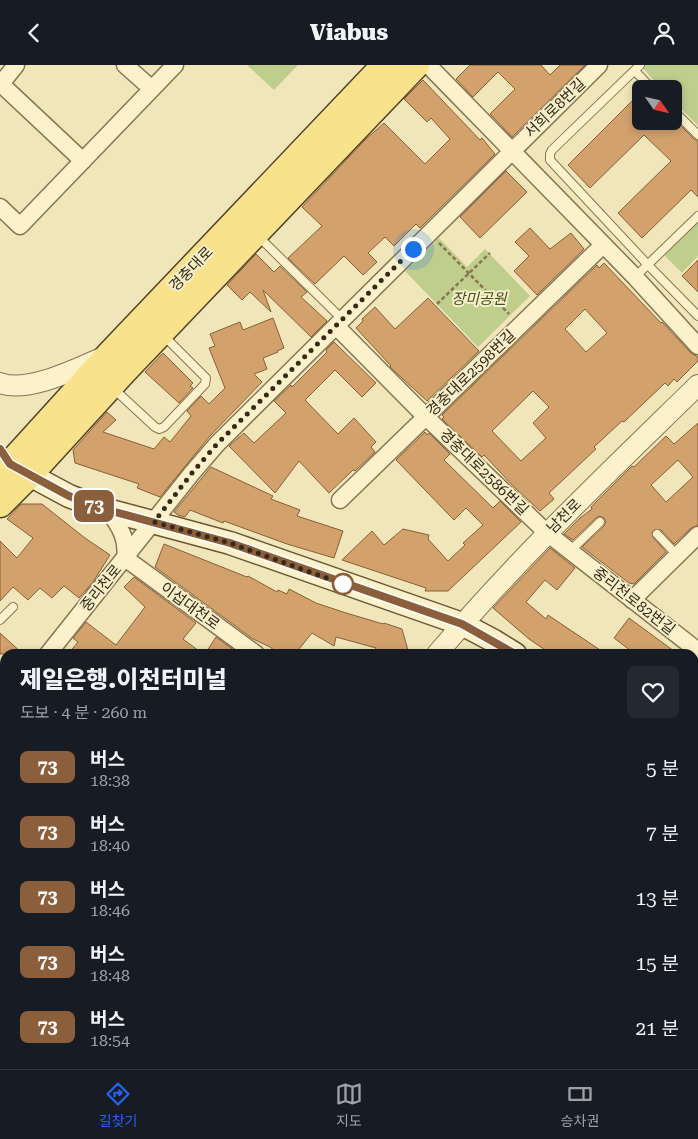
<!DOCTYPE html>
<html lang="ko">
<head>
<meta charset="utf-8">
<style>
	:root { --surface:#171b24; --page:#242831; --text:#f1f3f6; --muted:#9ea1a6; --line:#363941; --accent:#2563eb }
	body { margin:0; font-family:"Roboto Serif","Noto Sans KR",serif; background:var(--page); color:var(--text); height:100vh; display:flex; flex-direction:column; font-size:19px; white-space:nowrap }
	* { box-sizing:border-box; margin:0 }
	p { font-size:16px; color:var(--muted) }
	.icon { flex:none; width:28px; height:28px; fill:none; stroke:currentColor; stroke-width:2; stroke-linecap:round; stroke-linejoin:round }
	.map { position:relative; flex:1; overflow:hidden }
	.side { position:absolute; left:0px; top:584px; width:699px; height:421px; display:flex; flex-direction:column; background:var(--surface); border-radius:15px 15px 0 0; box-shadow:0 2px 8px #0003 }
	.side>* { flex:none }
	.badge { padding:0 10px; border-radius:8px; font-size:18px; line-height:32px }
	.needle { width:32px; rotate:124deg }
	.tools { position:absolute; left:632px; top:15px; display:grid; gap:10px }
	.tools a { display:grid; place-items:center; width:50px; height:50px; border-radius:8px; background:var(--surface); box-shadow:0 2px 8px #0003; font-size:25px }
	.you { position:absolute; width:25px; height:25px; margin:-12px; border:4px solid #fff; border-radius:50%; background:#1a73e8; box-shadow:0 0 0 8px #1a73e833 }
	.map>.badge { position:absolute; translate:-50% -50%; box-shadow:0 0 0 2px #fff }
	.round { display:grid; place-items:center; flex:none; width:52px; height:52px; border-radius:8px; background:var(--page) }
	.summary { display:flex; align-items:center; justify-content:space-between; height:85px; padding:0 20px }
	h1 { font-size:24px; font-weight:800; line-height:38px }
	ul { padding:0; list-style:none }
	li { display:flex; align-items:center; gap:15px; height:65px; padding:0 20px }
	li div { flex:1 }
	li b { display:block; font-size:19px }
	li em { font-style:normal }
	li .badge { min-width:55px; font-weight:700; text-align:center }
	header { display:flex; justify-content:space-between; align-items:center; height:65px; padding:0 20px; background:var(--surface); font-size:22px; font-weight:800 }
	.tab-bar { display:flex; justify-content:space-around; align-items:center; height:70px; border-top:1px solid var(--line); background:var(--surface); font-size:14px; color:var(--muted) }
	.tab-bar a { display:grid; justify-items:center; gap:2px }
	.tab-bar .current { color:var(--accent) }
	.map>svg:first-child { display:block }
	.green { fill:#c0ce8d }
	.building { fill:#d2a16c; stroke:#886037; fill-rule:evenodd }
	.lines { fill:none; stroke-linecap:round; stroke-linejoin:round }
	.service-casing { stroke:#887553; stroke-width:10 }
	.minor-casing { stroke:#887553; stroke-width:19 }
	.tertiary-casing { stroke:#887553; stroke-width:22 }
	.secondary-casing { stroke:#695537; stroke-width:25 }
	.primary-casing { stroke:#544228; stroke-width:29 }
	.path { stroke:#887553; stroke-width:2.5; stroke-dasharray:4 2.5; stroke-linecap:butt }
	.service { stroke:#fbf2cc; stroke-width:8 }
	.minor { stroke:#fbf2cc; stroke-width:16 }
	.tertiary { stroke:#fbf2cc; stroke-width:20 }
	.secondary { stroke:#fbf2cc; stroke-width:22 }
	.primary { stroke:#f8e28c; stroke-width:26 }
	.line-casing { stroke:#fff; stroke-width:11 }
	.line { stroke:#8b5e3c; stroke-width:8 }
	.walk { stroke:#352a19; stroke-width:5; stroke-dasharray:0 9 }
	.stop-dot { fill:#fff; stroke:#8b5e3c; stroke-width:2.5 }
	.labels { text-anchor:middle; stroke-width:4; stroke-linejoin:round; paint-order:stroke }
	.street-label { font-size:15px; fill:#352a19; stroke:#f7efc9 }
	.park-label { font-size:15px; font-style:italic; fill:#40531e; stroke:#f7efc9 }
</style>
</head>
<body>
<header><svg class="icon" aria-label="back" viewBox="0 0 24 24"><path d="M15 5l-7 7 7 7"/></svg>Viabus<svg class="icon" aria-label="person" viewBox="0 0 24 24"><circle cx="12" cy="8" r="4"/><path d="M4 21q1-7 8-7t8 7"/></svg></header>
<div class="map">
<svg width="698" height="1004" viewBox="0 0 698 1004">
	<rect width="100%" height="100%" fill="#f0e6b9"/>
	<path class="green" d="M247 0H298L274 25Z
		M640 0H698V61L674 36V24H662Z
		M698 155V191L682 208 663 189Z
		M439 173 467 202 485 184 530 231 478 282 405 206Z
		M5 656V751L0 749V662Z"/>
	<path class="building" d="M470 0H541L550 10 560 0H585L512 72 490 49 515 24 498 7 473 32 456 14Z
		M423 15 480 75 482 73 495 89 420 163 416 159 394 181 385 172 368 188 377 197 363 210 344 191 315 219 288 193 322 161 302 142 365 75 384 58 425 99 450 74 431 53 427 57 404 34Z
		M641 27V56H676L694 74 698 76V132L691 125 642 173 618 148 671 96 644 70 590 123 568 100Z
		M506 106 527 127 480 173 460 152Z
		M530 163 550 184 571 168 584 184 537 230 514 206 529 191 515 177Z
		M256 189 274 207 280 201 307 227 301 232 327 256 311 272 263 225 271 247 250 227 242 235 227 220Z
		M698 195V227L682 211Z
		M604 198 661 258 662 257 691 288 698 292V296L677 317 674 314 668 321 665 318 624 357 622 356 594 382 596 384 549 428 554 434 540 446 514 422 484 390 482 392 442 354 444 352 442 350 597 200 599 203ZM585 244 607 268 586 287 565 264ZM533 326 549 342 533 358 546 373 521 396 492 366Z
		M428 233 479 286 427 336 390 302 391 301 356 263 363 256 362 254 375 242 395 264Z
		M273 253 284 283 277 286 278 287 263 293 267 304 254 309 262 317 209 372 160 432 137 423 139 419 75 398 73 385 107 347 116 355 103 367 154 384 164 372 170 377 191 351 187 346 201 331 209 339 225 323 209 283 215 281 210 269 240 257 243 265Z
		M334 277 376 318 362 332 335 305 305 335 338 369 354 353 376 377 371 382 375 387 355 406 353 405 329 428 299 396 275 428 229 381 244 368 254 378 286 348 274 336 291 320 292 322 327 287 326 285Z
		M163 288 193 318 190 321 193 323 179 338 145 307Z
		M698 358V460L691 463 674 479 661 465H654L652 468 653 472 666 487 634 519 629 518 582 482 604 461 606 456 604 453 599 451 596 453 573 475 564 469 580 453 592 444 591 442 632 401 634 402 666 371 674 379ZM678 395 693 412 666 437 651 420Z
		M425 367 427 370 429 368 450 389 444 395 493 443 500 436 521 457 448 526H425L426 523 342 495 372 466 384 480 403 464 429 470 428 474 448 496 465 480 463 478 483 460 466 443 454 455 396 395Z
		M211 402 273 431 271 434 300 445 297 451 343 466 334 493 287 479 224 456 223 458 190 445 185 452 178 450 174 447Z
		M21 439H42L85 473 110 490 93 517 79 533 64 521 52 533 40 523 28 535 13 522 0 536V476L17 493 33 473 7 454Z
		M164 479 247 512 248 511 277 527 278 525 287 529 289 524 316 538 343 547 383 559 384 558 402 564 409 589H372L376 583 336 572 334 581 312 568 295 589H279L270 582 253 574 155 502Z
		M550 483 575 503 557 525 545 515 526 537 546 554 548 550 606 589H551L529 574 493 543Z
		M134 512 196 558 183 574 203 589H68L78 577 73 573 86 557 116 580 145 542 124 522Z
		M629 553 678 589H635L614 573Z
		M0 568 23 589H0Z
		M216 572 239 589H205Z"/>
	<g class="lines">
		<g class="service-casing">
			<path id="service" d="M640 0 552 85 550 89V95L648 200 698 251
				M635 6 652 24
				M674 46 698 70
				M259 172 343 255
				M635 212 698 151
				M114 324 155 362 159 364 164 362 205 319 206 313 164 271
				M657 469 677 490
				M570 486 600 457
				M0 555 13 542
				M694 946 698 950
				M319 1004 326 1000"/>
		</g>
		<g class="minor-casing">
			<path id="minor" d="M125 0 152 24
				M428 0 635 212 698 281
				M1 19 83 96
				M0 20 16 0
				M0 142 20 161 175 0
				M337 262 426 352 547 468 698 586
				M340 435 603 180
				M108 445C119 461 128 473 125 493
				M125 493 256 589
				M632 535 698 470
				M48 589 192 408 217 379 599 0
				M694 613 698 608
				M0 644 5 638
				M694 933 698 931
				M150 1000 156 1004
				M311 1004 312 1000
				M640 1004 643 1000"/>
		</g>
		<g class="tertiary-casing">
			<path id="tertiary" d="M0 318C28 329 80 302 106 291
				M437 589C518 493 609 407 698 320
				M0 790 5 793
				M694 813 698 810
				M0 990 5 991
				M77 1000 108 1004
				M276 1000 292 1004
				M372 1004 385 1000
				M427 1004 441 1000"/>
		</g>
		<g class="secondary-casing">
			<path id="secondary" d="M13 401 69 431 100 443 230 478 462 559 494 576 515 589
				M694 715 698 718"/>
		</g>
		<g class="primary-casing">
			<path id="primary" d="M0 410 110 289 385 0
				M0 439 29 410 123 307 416 0"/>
		</g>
		<path class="path" d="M439 178 509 249
			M437 239 490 188"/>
		<use href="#service" class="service"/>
		<use href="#minor" class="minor"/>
		<use href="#tertiary" class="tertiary"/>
		<use href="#secondary" class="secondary"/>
		<use href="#primary" class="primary"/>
	</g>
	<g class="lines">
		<g class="line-casing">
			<path id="line" d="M0 384 10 399 69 431 100 443 230 478 462 559 515 589"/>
		</g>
		<use href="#line" class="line"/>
		<path class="walk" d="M343 519 230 478 154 457 192 408 217 379 413 184"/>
	</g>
	<circle class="stop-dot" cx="343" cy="519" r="10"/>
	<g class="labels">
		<g class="street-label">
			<text transform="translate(555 43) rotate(-44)" y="5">서희로8번길</text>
			<text transform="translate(191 204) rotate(-46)" y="5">경충대로</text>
			<text transform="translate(471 308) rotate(-44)" y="5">경충대로2598번길</text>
			<text transform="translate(484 407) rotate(44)" y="5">경충대로2586번길</text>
			<text transform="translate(564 451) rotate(-45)" y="5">남천로</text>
			<text transform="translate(101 523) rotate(-51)" y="5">중리천로</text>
			<text transform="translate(634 536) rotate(38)" y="5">중리천로82번길</text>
			<text transform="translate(190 541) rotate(36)" y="5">이섭대천로</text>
		</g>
		<g class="park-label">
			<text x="479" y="239">장미공원</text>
		</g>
	</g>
</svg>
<div class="tools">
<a><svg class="needle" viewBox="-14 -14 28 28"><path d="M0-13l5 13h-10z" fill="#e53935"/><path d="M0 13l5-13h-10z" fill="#9ea1a6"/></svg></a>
</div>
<div class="you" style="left:413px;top:184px"></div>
<b class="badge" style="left:94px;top:441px;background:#8b5e3c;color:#fff">73</b>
<section class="side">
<div class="summary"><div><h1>제일은행.이천터미널</h1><p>도보 · 4 분 · 260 m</p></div><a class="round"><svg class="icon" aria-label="heart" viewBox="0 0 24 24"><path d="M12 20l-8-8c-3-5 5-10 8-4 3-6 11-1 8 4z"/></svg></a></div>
<ul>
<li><span class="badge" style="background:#8b5e3c;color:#fff">73</span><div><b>버스</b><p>18:38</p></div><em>5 분</em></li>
<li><span class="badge" style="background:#8b5e3c;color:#fff">73</span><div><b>버스</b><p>18:40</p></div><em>7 분</em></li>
<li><span class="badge" style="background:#8b5e3c;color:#fff">73</span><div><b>버스</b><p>18:46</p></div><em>13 분</em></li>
<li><span class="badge" style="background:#8b5e3c;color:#fff">73</span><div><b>버스</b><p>18:48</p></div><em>15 분</em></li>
<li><span class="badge" style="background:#8b5e3c;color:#fff">73</span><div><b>버스</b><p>18:54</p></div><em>21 분</em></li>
</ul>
</section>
</div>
<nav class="tab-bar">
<a class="current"><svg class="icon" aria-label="directions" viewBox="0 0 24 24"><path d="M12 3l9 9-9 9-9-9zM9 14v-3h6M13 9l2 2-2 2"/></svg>길찾기</a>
<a><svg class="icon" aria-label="map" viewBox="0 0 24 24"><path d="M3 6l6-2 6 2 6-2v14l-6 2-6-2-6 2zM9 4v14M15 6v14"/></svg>지도</a>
<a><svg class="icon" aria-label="tickets" viewBox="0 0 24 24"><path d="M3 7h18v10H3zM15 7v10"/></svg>승차권</a>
</nav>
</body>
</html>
